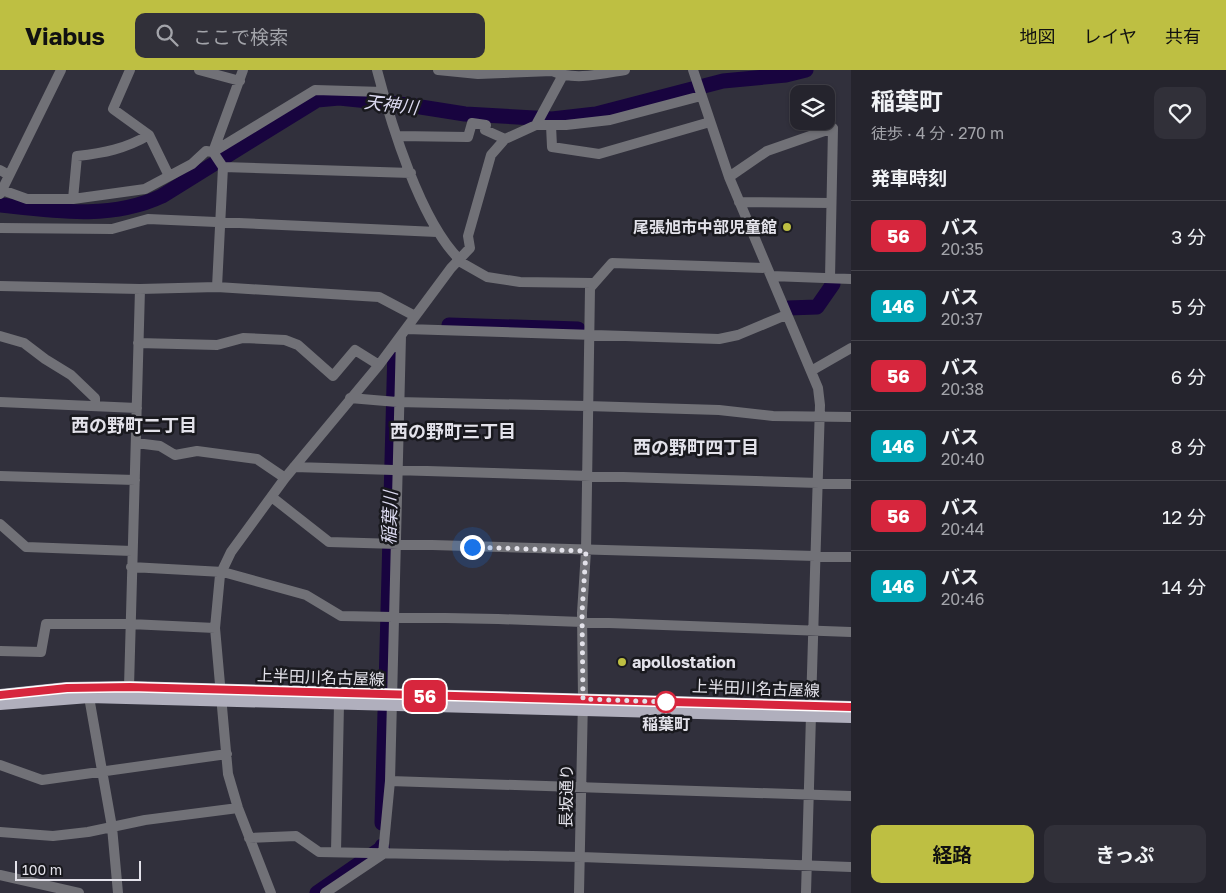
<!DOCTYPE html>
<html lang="ja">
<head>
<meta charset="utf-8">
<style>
	:root { --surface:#25242d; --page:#313039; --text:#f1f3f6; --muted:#a3a4aa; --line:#424149; --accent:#bebf42 }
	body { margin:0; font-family:"Golos Text","Noto Sans JP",sans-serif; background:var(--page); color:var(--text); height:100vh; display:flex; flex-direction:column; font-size:19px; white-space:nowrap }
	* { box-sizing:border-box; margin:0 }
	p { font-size:16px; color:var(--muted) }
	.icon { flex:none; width:28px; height:28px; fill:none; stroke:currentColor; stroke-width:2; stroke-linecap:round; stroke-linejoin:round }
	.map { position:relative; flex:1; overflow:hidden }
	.drawer { display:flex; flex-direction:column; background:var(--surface); width:375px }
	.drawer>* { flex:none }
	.badge { padding:0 10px; border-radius:8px; font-size:18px; line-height:32px }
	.buttons { position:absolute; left:790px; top:15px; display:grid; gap:10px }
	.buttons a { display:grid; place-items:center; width:45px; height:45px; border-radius:10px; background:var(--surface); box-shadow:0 1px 4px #0004,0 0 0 1px var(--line); font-size:25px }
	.scale { position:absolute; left:15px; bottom:12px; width:126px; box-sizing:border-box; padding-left:5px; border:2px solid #e3e2ea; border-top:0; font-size:14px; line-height:18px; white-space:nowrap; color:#e3e2ea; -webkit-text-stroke:4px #19191e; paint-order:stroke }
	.you { position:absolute; width:25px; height:25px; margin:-12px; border:4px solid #fff; border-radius:50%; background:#1a73e8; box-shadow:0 0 0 8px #1a73e833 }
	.map>.badge { position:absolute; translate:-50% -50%; box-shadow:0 0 0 2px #fff }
	h2 { padding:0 20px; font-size:19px; line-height:45px }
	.round { display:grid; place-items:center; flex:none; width:52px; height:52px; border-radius:10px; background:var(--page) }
	.summary { display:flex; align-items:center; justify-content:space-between; height:85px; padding:0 20px }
	h1 { font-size:24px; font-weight:700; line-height:38px }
	.primary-button { display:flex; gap:10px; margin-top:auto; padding:10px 20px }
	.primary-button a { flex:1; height:58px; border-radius:10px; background:var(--accent); color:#111; font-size:20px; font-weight:700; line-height:58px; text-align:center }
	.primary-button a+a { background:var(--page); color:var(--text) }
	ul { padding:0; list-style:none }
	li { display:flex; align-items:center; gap:15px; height:70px; padding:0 20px; border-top:1px solid var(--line) }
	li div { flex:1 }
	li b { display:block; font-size:19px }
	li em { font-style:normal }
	li .badge { min-width:55px; font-weight:700; text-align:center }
	header { display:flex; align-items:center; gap:30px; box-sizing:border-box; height:70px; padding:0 25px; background:var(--accent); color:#111 }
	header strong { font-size:24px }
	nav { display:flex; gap:28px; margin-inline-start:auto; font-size:18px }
	.search { width:350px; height:45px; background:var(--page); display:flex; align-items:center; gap:12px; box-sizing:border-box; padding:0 18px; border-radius:10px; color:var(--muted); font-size:19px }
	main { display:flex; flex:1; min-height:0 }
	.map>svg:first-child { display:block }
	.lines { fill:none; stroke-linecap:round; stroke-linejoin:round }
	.river { stroke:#18043f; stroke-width:15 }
	.minor { stroke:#717177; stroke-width:10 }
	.major { stroke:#b0afbd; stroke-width:12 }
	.line-casing { stroke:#fff; stroke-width:11 }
	.line { stroke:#d7263d; stroke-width:8 }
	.walk { stroke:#e3e2ea; stroke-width:5; stroke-dasharray:0 9 }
	.poi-dot { fill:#bebf42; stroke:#19191e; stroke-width:2 }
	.stop-dot { fill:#fff; stroke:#d7263d; stroke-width:2.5 }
	.labels { text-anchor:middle; stroke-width:5; stroke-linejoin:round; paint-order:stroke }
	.poi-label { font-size:16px; font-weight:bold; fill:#e3e2ea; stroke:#19191e; text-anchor:end }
	.street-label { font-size:16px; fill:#e3e2ea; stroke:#19191e }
	.stop-label { font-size:16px; font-weight:bold; fill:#e3e2ea; stroke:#19191e }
	.water-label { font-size:18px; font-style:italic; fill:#dcdaf1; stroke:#19191e }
	.neighbourhood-label { font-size:18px; font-weight:bold; fill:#e3e2ea; stroke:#19191e }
</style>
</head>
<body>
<header>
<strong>Viabus</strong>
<div class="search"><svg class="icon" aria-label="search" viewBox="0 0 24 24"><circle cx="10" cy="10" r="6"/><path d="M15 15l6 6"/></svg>ここで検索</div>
<nav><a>地図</a><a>レイヤ</a><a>共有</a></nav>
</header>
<main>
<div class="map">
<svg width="851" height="823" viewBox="0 0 851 823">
	<rect width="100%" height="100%" fill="#31303c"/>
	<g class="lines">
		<path class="river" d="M0 135C54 141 111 150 162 126L317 30 339 28 408 35 465 44 552 49 596 44 723 11 786 5 806 0
			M788 238 817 237 833 214
			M449 255 578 259
			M386 617 395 278
			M382 753 385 642
			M317 823 382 778V776"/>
		<path class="minor" d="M130 0 113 39 149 65 169 106
			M199 0 240 11
			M377 0C391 54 420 150 459 189
			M438 0 478 4 552 1C574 11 601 4 625 0
			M693 0 729 107 818 318 820 335 811 636
			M536 55 563 5
			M551 55 552 77 599 84 710 52
			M398 66 468 67 472 53 486 55 485 60 505 69
			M223 97 411 103
			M0 100 9 105
			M729 107 767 81 833 58 830 208
			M2 120 27 129H73L145 119 192 94 206 81 213 82 315 20 383 22
			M0 124 61 0
			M73 129 77 86C104 83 125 79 149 65
			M739 132 831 133
			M0 158 112 159 148 149 437 162
			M457 190 487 207 520 212 592 213
			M771 206 851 209
			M0 216 140 219 217 217 379 227 415 246
			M217 217 223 97 213 82 243 0
			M406 259 719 269 738 265 786 245
			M0 266 24 273 45 289 71 305 95 328V336
			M138 273 217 275 243 268 285 270 298 275 333 306 355 280 379 295
			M811 301 851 278
			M350 328 397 332 587 336 719 340 773 346 851 347
			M0 332 137 338
			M136 373 160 376 175 385 197 381 257 389 285 408
			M294 397 851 414
			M0 406 135 410
			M273 428 329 472 851 487
			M0 454 26 477 132 481
			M131 497 223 502 306 525 341 546 498 549 851 562
			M0 581 41 582 46 554H130L215 558
			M129 617 140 219
			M89 627 112 757 118 823
			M0 695 42 710 227 684
			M390 711 851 726
			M0 762 53 766 88 762 145 750 238 738
			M249 768 296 766 319 782 581 787 851 797
			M336 782 339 634
			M383 784 390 711 401 266
			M0 805 79 823
			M271 823 238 738 228 704 215 558 220 505 231 482 285 408 379 295 451 198 470 178 468 166 491 85 505 69 536 55H566L610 50 701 26
			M325 823 383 784
			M579 823 583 629 582 543 586 481 590 218 612 193 767 198
			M806 823 811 645"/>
		<path class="major" d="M0 625 67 618 129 617 851 637
			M0 634 89 627 851 647"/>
	</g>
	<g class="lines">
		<g class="line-casing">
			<path id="line" d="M0 625 67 618 130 617 851 637"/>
		</g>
		<use href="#line" class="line"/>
		<path class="walk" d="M472 477 586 481 582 543 583 629 666 632"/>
	</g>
	<g class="poi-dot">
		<circle cx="787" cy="157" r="5"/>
		<circle cx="622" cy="592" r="5"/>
	</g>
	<circle class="stop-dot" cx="666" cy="632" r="10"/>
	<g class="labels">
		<g class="poi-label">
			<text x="777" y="163">尾張旭市中部児童館</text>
			<text x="632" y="598" text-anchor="start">apollostation</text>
		</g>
		<g class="street-label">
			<text transform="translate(321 607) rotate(2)" y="6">上半田川名古屋線</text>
			<text transform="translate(756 618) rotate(2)" y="6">上半田川名古屋線</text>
			<text transform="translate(566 726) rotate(-89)" y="6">長坂通り</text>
		</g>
		<g class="stop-label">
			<text x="666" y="660">稲葉町</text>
		</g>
		<g class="water-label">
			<text transform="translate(391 35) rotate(7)" y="6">天神川</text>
			<text transform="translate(390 448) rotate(-88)" y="6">稲葉川</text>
		</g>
		<g class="neighbourhood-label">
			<text x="134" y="362">西の野町二丁目</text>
			<text x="453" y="368">西の野町三丁目</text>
			<text x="696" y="384">西の野町四丁目</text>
		</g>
	</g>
</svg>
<div class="buttons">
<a><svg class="icon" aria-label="layers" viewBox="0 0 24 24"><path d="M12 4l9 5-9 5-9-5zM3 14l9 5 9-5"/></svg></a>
</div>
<div class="scale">100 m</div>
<div class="you" style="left:472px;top:477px"></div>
<b class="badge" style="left:425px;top:626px;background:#d7263d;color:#fff">56</b>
</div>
<section class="drawer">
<div class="summary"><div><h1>稲葉町</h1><p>徒歩 · 4 分 · 270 m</p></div><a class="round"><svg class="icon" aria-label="heart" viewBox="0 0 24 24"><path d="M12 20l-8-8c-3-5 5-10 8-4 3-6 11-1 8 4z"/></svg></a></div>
<h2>発車時刻</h2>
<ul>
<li><span class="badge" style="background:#d7263d;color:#fff">56</span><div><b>バス</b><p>20:35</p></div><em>3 分</em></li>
<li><span class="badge" style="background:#00a3b4;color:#fff">146</span><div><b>バス</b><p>20:37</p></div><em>5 分</em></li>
<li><span class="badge" style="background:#d7263d;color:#fff">56</span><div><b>バス</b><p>20:38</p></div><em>6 分</em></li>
<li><span class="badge" style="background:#00a3b4;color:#fff">146</span><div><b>バス</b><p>20:40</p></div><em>8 分</em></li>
<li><span class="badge" style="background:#d7263d;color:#fff">56</span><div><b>バス</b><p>20:44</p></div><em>12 分</em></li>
<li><span class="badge" style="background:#00a3b4;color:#fff">146</span><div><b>バス</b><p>20:46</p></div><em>14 分</em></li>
</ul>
<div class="primary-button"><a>経路</a><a>きっぷ</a></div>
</section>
</main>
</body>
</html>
